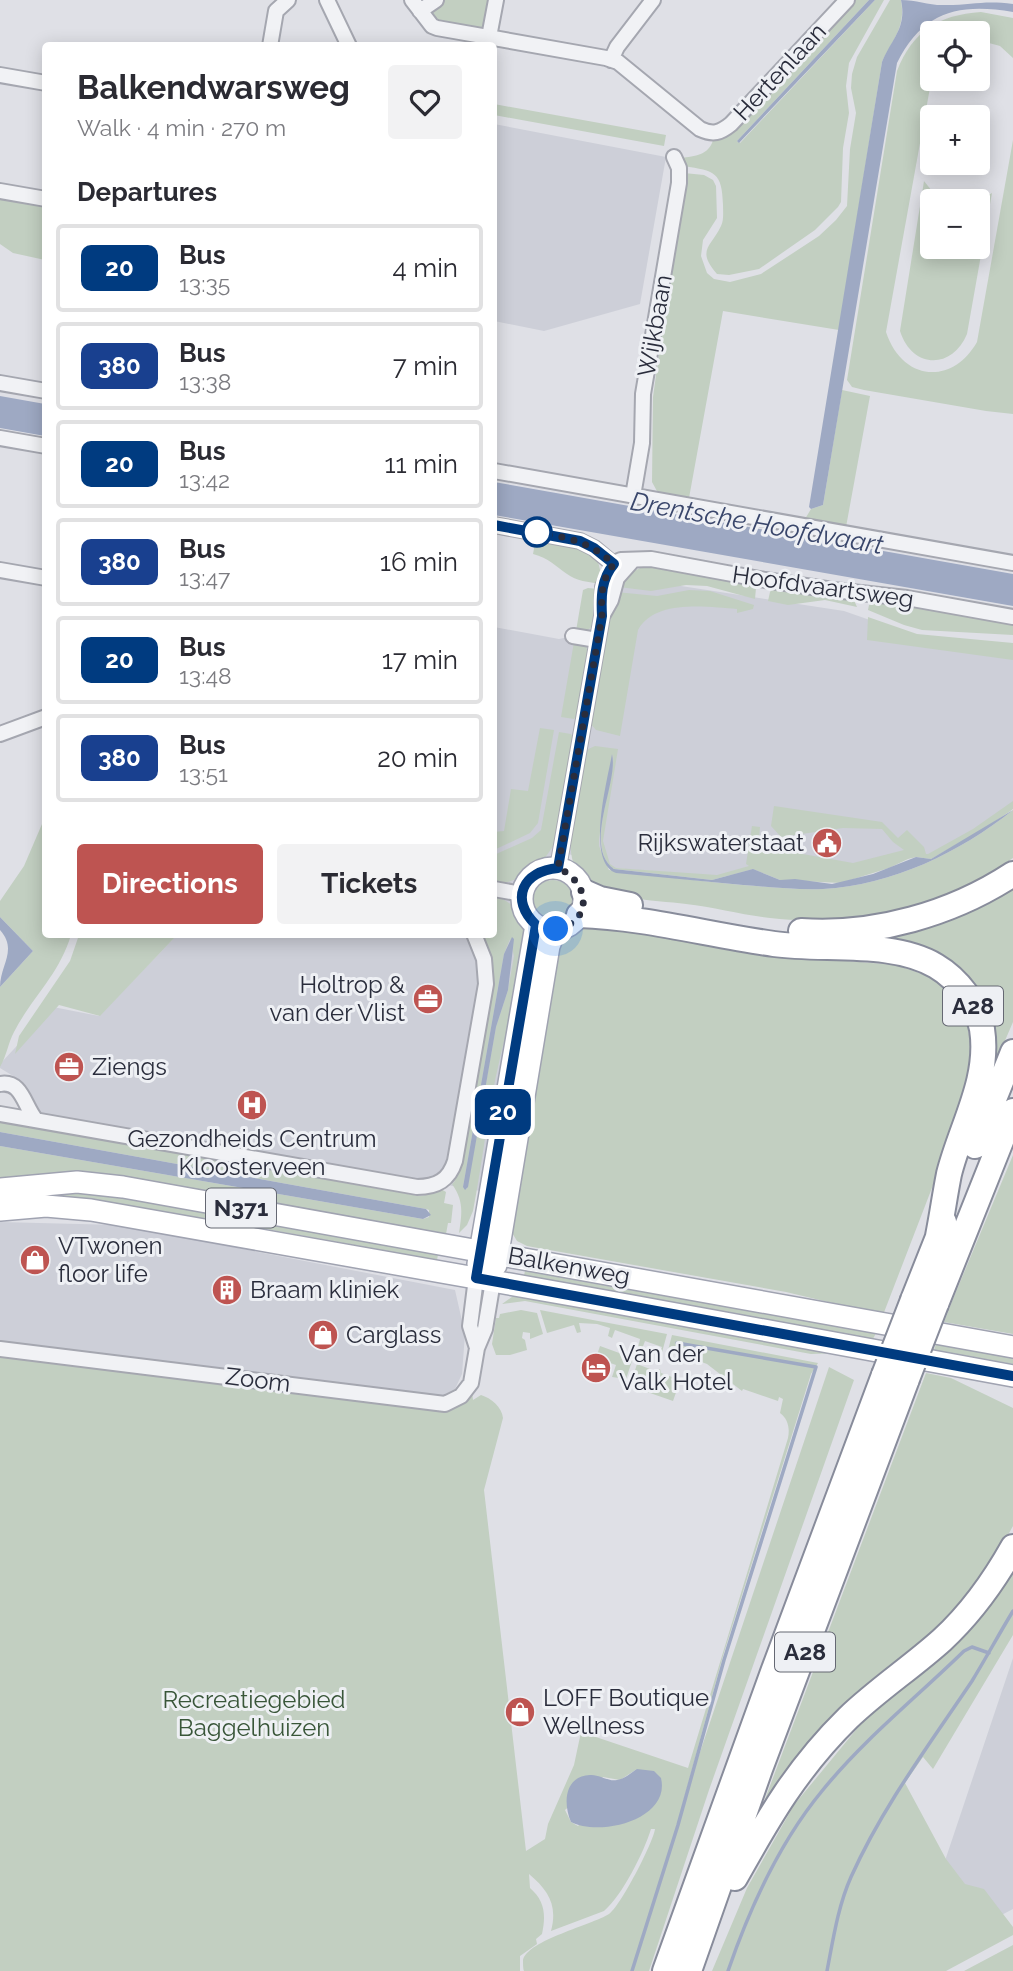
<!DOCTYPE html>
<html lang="en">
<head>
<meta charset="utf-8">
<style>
	:root { --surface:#fff; --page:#f2f2f3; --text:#2b2b33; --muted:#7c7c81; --line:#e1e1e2; --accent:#be5451 }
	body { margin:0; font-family:Raleway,sans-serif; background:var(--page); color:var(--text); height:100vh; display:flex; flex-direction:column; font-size:26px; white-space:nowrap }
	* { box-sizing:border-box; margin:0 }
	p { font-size:23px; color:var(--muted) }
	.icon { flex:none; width:38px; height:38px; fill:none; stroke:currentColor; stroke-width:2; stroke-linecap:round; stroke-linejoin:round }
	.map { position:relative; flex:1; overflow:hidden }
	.side { position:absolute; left:42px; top:42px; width:455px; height:896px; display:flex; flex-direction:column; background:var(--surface); border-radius:7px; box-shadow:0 4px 18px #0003 }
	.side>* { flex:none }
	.badge { padding:0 14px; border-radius:10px; font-size:24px; line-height:46px }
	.fabs { position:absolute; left:920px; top:21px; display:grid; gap:14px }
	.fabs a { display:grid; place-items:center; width:70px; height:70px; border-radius:7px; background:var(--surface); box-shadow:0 4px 18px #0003; font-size:35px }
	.you { position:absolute; width:35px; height:35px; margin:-18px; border:5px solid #fff; border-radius:50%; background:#1a73e8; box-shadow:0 0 0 10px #1a73e833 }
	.map>.badge { position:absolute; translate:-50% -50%; box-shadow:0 0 0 4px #fff }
	h2 { padding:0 35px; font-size:26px; line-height:63px }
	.round { display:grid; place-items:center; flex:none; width:74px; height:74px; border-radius:7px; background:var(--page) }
	.overview { display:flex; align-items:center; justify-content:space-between; height:119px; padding:0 35px }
	h1 { font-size:33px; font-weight:700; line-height:52px }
	.action { display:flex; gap:14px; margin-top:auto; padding:14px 35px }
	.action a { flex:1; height:80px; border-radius:7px; background:var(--accent); color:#fff; font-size:28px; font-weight:700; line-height:80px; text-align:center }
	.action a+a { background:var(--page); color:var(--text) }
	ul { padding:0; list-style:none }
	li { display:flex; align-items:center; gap:21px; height:88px; margin:0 14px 10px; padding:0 21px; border:4px solid var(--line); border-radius:7px }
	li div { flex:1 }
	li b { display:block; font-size:26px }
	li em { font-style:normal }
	li .badge { min-width:77px; font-weight:700; text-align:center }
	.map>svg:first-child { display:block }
	.built { fill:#cdcfd8 }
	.green { fill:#c2cfc1; fill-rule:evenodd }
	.water { fill:#9ea9c3 }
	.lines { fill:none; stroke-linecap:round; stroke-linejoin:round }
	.stream { stroke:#9ea9c3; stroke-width:3.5 }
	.street-casing { stroke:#a5a7b0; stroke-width:18 }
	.primary-casing { stroke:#a0a3b1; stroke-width:24 }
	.highway-casing { stroke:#888c9b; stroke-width:28 }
	.street { stroke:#f1f2f5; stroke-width:14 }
	.primary { stroke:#fff; stroke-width:21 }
	.highway { stroke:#fff; stroke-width:24 }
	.highway-bridge-casing { stroke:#888c9b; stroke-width:28; stroke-linecap:butt }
	.highway-bridge { stroke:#fff; stroke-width:24 }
	.line-casing { stroke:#fff; stroke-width:16 }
	.line { stroke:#003b80; stroke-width:10 }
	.walk { stroke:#2a2d3c; stroke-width:7; stroke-dasharray:0 12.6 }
	.stop-dot { fill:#fff; stroke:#003b80; stroke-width:3.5 }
	.labels { text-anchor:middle; stroke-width:6; stroke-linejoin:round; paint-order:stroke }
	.shield { fill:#eef0f4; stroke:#656873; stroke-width:2 }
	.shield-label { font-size:23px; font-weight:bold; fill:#2a2d3c }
	.street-label { font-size:24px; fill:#2a2d3c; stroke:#eef0f4 }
	.poi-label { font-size:24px; fill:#2a2d3c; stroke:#eef0f4; text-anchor:start }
	.park-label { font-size:24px; fill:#395639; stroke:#eef0f4 }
	.water-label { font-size:26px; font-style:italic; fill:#39466b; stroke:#eef0f4 }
</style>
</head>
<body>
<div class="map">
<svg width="1013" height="1971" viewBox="0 0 1013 1971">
	<rect width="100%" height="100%" fill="#dfe0e6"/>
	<path class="built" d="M494 124 666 157 640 304 544 331 494 321Z
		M629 578 844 611 910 634 1013 648V805L948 846 927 855 854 868 717 876 613 868 559 851 529 939 481 1191 38 1113 25 1088 18 1079 0 1068V1064L53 1007 99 1016 177 935 494 934V627L559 639 573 636Z
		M0 1222 118 1225 455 1290 465 1334 462 1374 455 1389 440 1397 0 1345Z
		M1013 1658V1909L911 1962Z"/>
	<path class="green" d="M445 0H491L485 26 479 29 436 21 428 10Z
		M855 0H869L737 141 740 143 875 0H884L849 63 846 86 849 113 843 148 841 202 838 207 815 230 759 269 729 275 717 274C696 250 711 247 721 226 724 220 723 212 723 205 722 172 715 171 684 166L681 158C695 156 709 155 713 140L722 137 731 131Z
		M890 0H901C906 27 893 39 882 62L839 330 723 311 689 498 658 493 652 482 653 397 684 173 704 175 713 180 716 186 717 218 703 240 701 256 707 273 714 279 730 282 761 274 819 236 836 220 847 206 850 149 856 113 851 88 852 74 857 57Z
		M981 12 1013 18V58L1000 46 978 40V33H933V71L886 332C902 381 952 386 977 342L1013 140V414L986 411 864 390 852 387 847 380 897 71C913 31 938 15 981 12Z
		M494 104 666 135 664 146 494 115Z
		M924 181 936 196 947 201H933V247H978V201L992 193 967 334C952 370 912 369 900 331Z
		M0 197 45 205V260L13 253 0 244Z
		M842 390 870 396 846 527 805 519 811 509 823 505Z
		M536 538C567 543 606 543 600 584 589 582 576 581 567 574 555 566 549 558 533 554Z
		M655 566 754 583 756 588 755 599 707 586 686 585 651 591 619 587C630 572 637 566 655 566Z
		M774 587 853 598 857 607 825 600 788 605 768 601 770 592Z
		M588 588 598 589 592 626 586 632 576 631 583 590Z
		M689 590 710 591 754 605 753 609 737 613V609C707 607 655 599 638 630L620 736 596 730 589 722 616 592 657 596Z
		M875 601 1013 622V635L922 630 904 625 868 610 869 605Z
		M868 617 917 634 1013 643V660L867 640Z
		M574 642 586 645 588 654 578 714 574 719 561 717Z
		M540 728 554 730 538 823 530 833 494 850V832L504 831 511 789 528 791Z
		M559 732 571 734 574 739 554 845 542 862 522 877 508 882H494V855L532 838 541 830Z
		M595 746 618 749 603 841 610 864 616 868 717 875 749 866 746 864 752 826 760 827 759 837 765 844 775 849 853 863 904 850 893 842 882 829 843 828 781 837 771 826 774 806 882 822 898 838 907 830 924 847 926 854H928L973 829 1013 801V809L1009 812 980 831 931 859 916 857 908 859 889 868 841 883 780 880 753 869 712 880 614 869C584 848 616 784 613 754L599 839V846L609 870C654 875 698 881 742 885 769 887 796 890 823 889 892 885 959 853 1013 810V858C987 875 958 894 928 903 877 917 823 924 770 918 742 915 714 907 686 904 655 900 596 900 577 871 561 847 579 780 584 751Z
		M45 817 46 934 71 935C59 975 32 997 14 1032 8 1043 7 1055 0 1067V987L33 951 0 917V901L24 866Z
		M533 900a20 20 0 1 1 40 0a20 20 0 1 1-40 0Z
		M1013 886V1022L985 1087 982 1013 886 945 882 936Z
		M494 896C507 898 524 914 527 928 534 952 506 1029 500 1058 488 1108 483 1160 473 1211L467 1225 459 1233C462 1213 464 1201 452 1184L455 1181 452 1179 493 983V964L482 935 494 934ZM510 939 514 956 508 990 496 1027 467 1189 463 1187 504 954Z
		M591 923 761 954 896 965 934 978 961 1004 967 1021 971 1048 969 1077 962 1110 883 1315 786 1292 527 1246 517 1241 511 1231 553 958C562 938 569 929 591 923Z
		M79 935H177L100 1016 59 1005 15 1054 19 1036 70 961Z
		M0 1122 419 1196 426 1195 441 1189 446 1192 444 1203 453 1205 451 1223H448L446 1234 441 1233 440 1237 114 1179 0 1183V1146L423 1219 429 1217V1210L426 1209 0 1132Z
		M1013 1155V1334L944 1322 953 1299Z
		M97 1191 439 1250 437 1260 212 1219 0 1203V1197Z
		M525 1271 630 1290 696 1295 878 1329 873 1339 756 1317 699 1311 523 1280Z
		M516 1294 842 1353 811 1354 525 1301 502 1304Z
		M521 1310 537 1313 543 1334 530 1339V1333L523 1332 522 1338 525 1340 527 1350 510 1355H496L492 1344 496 1318H499L500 1314Z
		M540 1310 667 1334 661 1356 659 1355 662 1347 645 1341 642 1349 638 1348 640 1339 615 1330 612 1338 608 1336 610 1328 597 1324 579 1323 581 1332 577 1333 574 1325 547 1333Z
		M672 1335 818 1363 811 1374 723 1656 682 1806 829 1367 854 1380 709 1790 649 1971H524C523 1969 523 1962 523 1960 528 1940 592 1925 609 1914 620 1907 653 1843 655 1829H651C644 1852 622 1896 604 1911L551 1931C558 1905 548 1890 529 1874L530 1888C545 1901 546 1915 542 1934L536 1939 537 1944 520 1956V1971H0V1349L445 1404 471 1383 473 1400 481 1395C491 1398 502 1407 503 1418L484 1490 526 1851 545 1839 548 1824 574 1765 581 1732 688 1768 788 1438C790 1428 788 1419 780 1413L783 1399 779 1397 778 1401 743 1389 742 1391 707 1364 672 1351 669 1359 666 1358ZM637 1769 578 1826 571 1822 565 1810 603 1777 620 1780Z
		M937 1341 1013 1353V1364L934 1350Z
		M600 1346 633 1358 626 1379 612 1377 616 1365 596 1358Z
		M637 1364 655 1371 660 1369 661 1373 672 1377 671 1380 679 1384 673 1401 630 1386Z
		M926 1373 951 1378 1013 1408V1526L979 1586 748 1844Z
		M1013 1565V1635L933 1769 923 1757 905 1783 946 1859 965 1884 984 1889 1013 1927V1935L946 1971H712L747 1888 794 1805 860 1725 974 1619Z
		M1013 1945V1971H964Z"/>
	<path class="water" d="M869 0H875L739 143 737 141Z
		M901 0C917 0 930 6 946 5 973 5 984 0 1013 4V12C959 3 923 11 897 63L823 505 811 509 809 507 882 62C892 38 907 28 901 0Z
		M0 396 45 404V436L0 428Z
		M494 482 1013 574V606L494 515Z
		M612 754C619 783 582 846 614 869L712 880 753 869 780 880 795 879 832 884 873 874 916 857 931 859 1013 810C959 853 892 885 823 889 796 890 770 887 743 885 701 881 658 877 616 873 585 862 608 778 612 754Z
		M0 917 33 951 0 987C0 965 18 950 0 930Z
		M512 937 514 939 508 990 496 1027 468 1187 465 1190 463 1187 504 954Z
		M0 1132 426 1209 431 1215 423 1219 0 1146Z
		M637 1769 654 1771 661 1778C671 1820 599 1837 571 1822 563 1804 564 1776 590 1775 599 1774 608 1782 617 1780 624 1779 631 1773 637 1769Z"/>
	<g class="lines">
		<path class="stream" d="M632 1971 678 1825 724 1660 816 1367 677 1343
			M728 1971C750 1907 779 1843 822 1791 864 1739 917 1697 964 1651L972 1647 989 1653
			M827 1971C833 1940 838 1906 851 1877 883 1806 929 1745 972 1681 986 1658 999 1634 1013 1611"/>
		<g class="street-casing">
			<path id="street" d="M327 0 349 46
				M412 0 432 26 437 28 606 58 618 62 700 129C713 135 720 133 731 124L847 0
				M420 11 436 0
				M489 37 496 0
				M270 46 276 11 288 0
				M611 60 617 47 653 0
				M0 75 46 83
				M0 191 46 199
				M0 383 46 391
				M0 438 46 446
				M494 471 1013 563
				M633 496 642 443 643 394 679 183V168L674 157
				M494 525 580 541 594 548 618 568
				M614 563 621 560 651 559 765 580 833 590 907 598 1013 617
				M0 570 46 578
				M602 615 603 587 614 563
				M573 636 597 640
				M0 734 46 717
				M558 868 602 616 611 600 617 578 633 560
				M494 889 522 894
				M0 1084C22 1080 24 1106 36 1120
				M0 1114 417 1187C437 1187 449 1180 455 1161L486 984 484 959 474 934
				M476 1278 470 1326 477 1348
				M0 1349 445 1404 461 1396 471 1383 477 1348 485 1329 493 1281"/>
		</g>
		<g class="primary-casing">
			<path id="primary" d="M522 899a31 31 0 1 1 62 0a31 31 0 1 1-62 0Z
				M0 1189 77 1182 123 1187 1013 1347
				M0 1210 46 1206 91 1210 611 1302 1013 1376
				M478 1264 536 925
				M496 1265 549 946 556 929"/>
		</g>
		<g class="highway-casing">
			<path id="highway" d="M584 892 600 899 630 905
				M579 915C644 917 709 935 774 944 824 951 892 940 936 966 958 979 977 1004 982 1029 990 1080 961 1126 949 1174 945 1194 942 1216 938 1236
				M801 931C875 936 952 914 1013 874
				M975 1146 1013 1052
				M913 1300 944 1222
				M936 1304 1013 1111
				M735 1878C769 1817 797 1768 848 1718 877 1690 912 1667 942 1640 971 1613 994 1581 1013 1547
				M665 1971 773 1672 884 1375
				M689 1971 760 1769 907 1379"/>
		</g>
		<use href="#street" class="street"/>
		<use href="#primary" class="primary"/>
		<use href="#highway" class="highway"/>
		<g class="highway-bridge-casing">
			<path id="highway-bridge" d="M884 1375 913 1300
				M907 1379 936 1304"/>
		</g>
		<use href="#highway-bridge" class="highway-bridge"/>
	</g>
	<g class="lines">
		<g class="line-casing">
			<path id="line" d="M494 525 580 541 594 548 614 564C601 579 601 597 602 616L558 868C523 871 509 899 536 925L476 1278 1013 1376"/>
		</g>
		<use href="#line" class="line"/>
		<path class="walk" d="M537 532C569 538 588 541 614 564 601 579 601 597 602 616L558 868C590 882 594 922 556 929"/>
	</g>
	<defs>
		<g id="civic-disc" transform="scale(1.575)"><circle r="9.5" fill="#be5451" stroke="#eef0f4"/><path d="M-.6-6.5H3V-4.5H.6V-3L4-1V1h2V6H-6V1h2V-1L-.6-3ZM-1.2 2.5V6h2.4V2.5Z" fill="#fff"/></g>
		<g id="office-disc" transform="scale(1.575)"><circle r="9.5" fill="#be5451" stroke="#eef0f4"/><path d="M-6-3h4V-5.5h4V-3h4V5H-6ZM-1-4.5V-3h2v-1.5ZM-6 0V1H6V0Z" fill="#fff"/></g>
		<g id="hospital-disc" transform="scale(1.575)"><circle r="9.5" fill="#be5451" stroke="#eef0f4"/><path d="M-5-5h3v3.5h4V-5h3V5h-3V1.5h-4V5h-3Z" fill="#fff"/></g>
		<g id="shop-disc" transform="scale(1.575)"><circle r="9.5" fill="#be5451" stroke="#eef0f4"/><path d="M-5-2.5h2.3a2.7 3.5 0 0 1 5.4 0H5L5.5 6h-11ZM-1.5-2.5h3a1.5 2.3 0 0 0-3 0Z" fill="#fff"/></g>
		<g id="building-disc" transform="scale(1.575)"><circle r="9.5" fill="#be5451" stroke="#eef0f4"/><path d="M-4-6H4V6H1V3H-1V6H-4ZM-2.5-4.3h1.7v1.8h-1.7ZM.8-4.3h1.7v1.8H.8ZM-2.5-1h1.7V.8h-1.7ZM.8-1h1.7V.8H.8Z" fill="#fff"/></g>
		<g id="hotel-disc" transform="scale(1.575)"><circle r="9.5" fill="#be5451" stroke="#eef0f4"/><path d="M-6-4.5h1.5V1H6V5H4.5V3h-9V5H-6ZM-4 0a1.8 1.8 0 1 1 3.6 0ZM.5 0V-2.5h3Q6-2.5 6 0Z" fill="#fff"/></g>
	</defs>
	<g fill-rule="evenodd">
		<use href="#civic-disc" x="827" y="843"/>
		<use href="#office-disc" x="428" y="999"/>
		<use href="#office-disc" x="69" y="1067"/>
		<use href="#hospital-disc" x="252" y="1105"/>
		<use href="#shop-disc" x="35" y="1260"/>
		<use href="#building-disc" x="227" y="1290"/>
		<use href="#shop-disc" x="323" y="1335"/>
		<use href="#hotel-disc" x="596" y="1368"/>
		<use href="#shop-disc" x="520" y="1712"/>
	</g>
	<circle class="stop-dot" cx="537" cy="532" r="14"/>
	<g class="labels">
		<g class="shield">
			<rect x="943" y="986.5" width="60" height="39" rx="5"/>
			<rect x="206" y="1188.5" width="70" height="39" rx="5"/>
			<rect x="775" y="1632.5" width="60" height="39" rx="5"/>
		</g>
		<g class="shield-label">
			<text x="973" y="1014">A28</text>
			<text x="241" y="1216">N371</text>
			<text x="805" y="1660">A28</text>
		</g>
		<g class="street-label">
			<text transform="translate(780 72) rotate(-47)" y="8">Hertenlaan</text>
			<text transform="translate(655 326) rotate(-80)" y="8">Wijkbaan</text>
			<text transform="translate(823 587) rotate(8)" y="8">Hoofdvaartsweg</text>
			<text transform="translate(569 1266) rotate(10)" y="8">Balkenweg</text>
			<text transform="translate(258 1380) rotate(7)" y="8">Zoom</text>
		</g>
		<g class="poi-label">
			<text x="804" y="851" text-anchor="end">Rijkswaterstaat</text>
			<text x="405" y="993" text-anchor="end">Holtrop &amp;<tspan x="405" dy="28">van der Vlist</tspan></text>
			<text x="92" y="1075">Ziengs</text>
			<text x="252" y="1147" text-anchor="middle">Gezondheids Centrum<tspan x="252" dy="28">Kloosterveen</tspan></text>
			<text x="58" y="1254">VTwonen<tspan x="58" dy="28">floor life</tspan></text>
			<text x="250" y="1298">Braam kliniek</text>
			<text x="346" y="1343">Carglass</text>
			<text x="619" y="1362">Van der<tspan x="619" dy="28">Valk Hotel</tspan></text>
			<text x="543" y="1706">LOFF Boutique<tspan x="543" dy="28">Wellness</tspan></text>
		</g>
		<g class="park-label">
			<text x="254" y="1708">Recreatiegebied<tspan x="254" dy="28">Baggelhuizen</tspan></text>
		</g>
		<g class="water-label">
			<text transform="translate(757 523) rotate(10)" y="9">Drentsche Hoofdvaart</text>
		</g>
	</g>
</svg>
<div class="fabs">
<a><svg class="icon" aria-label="locate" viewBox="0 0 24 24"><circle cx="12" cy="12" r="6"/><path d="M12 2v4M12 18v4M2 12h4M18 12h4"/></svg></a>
<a>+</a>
<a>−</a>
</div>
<div class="you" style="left:556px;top:929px"></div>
<b class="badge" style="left:503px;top:1112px;background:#003b80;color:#fff">20</b>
<section class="side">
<div class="overview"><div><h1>Balkendwarsweg</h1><p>Walk · 4 min · 270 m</p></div><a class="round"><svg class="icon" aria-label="heart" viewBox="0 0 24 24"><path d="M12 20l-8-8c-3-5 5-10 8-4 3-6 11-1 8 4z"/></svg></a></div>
<h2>Departures</h2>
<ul>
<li><span class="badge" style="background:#003b80;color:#fff">20</span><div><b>Bus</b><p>13:35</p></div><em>4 min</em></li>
<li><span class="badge" style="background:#19408f;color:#fff">380</span><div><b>Bus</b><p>13:38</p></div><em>7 min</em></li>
<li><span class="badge" style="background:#003b80;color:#fff">20</span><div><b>Bus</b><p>13:42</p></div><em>11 min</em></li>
<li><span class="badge" style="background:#19408f;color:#fff">380</span><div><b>Bus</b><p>13:47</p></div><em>16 min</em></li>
<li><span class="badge" style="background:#003b80;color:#fff">20</span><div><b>Bus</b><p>13:48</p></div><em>17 min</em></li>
<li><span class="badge" style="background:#19408f;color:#fff">380</span><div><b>Bus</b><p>13:51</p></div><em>20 min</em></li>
</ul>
<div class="action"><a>Directions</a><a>Tickets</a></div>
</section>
</div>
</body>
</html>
